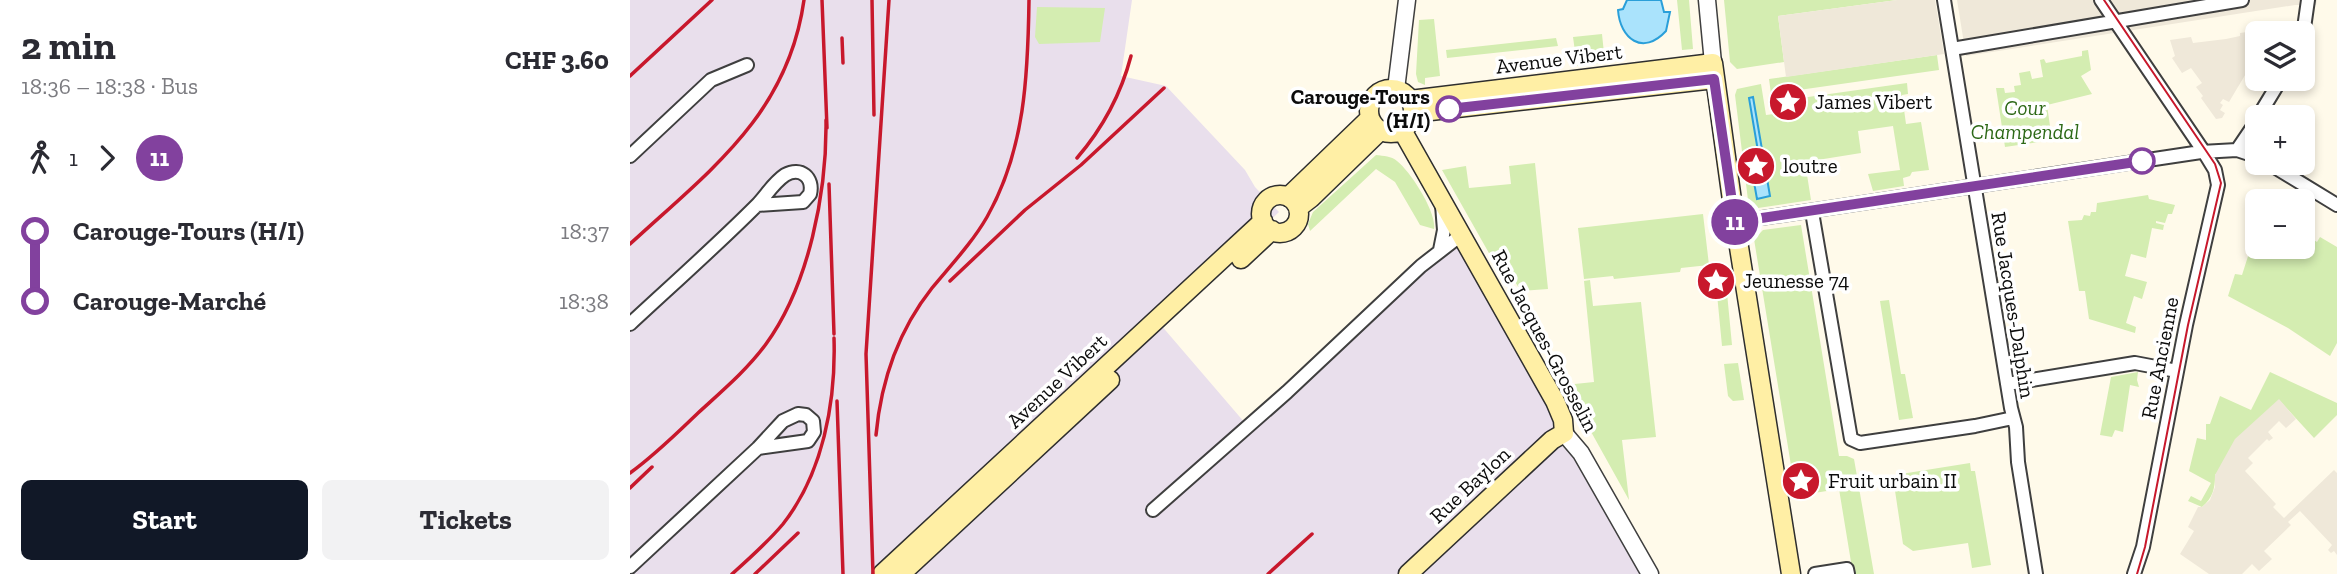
<!DOCTYPE html>
<html lang="en">
<head>
<meta charset="utf-8">
<style>
	:root { --surface:#fff; --page:#f2f2f3; --text:#2b2b33; --muted:#7c7c81; --accent:#111827 }
	body { margin:0; font-family:"Zilla Slab",serif; background:var(--page); color:var(--text); height:100vh; display:flex; flex-direction:column; font-size:26px; white-space:nowrap }
	* { box-sizing:border-box; margin:0 }
	p { font-size:23px; color:var(--muted) }
	.icon { flex:none; width:38px; height:38px; fill:none; stroke:currentColor; stroke-width:2; stroke-linecap:round; stroke-linejoin:round }
	.map { position:relative; flex:1; overflow:hidden }
	.side { display:flex; flex-direction:column; background:var(--surface); width:630px }
	.side>* { flex:none }
	.badge { padding:0 14px; border-radius:23px; font-size:24px; line-height:46px }
	.fabs { position:absolute; left:1615px; top:21px; display:grid; gap:14px }
	.fabs a { display:grid; place-items:center; width:70px; height:70px; border-radius:10px; background:var(--surface); box-shadow:0 4px 10px #0003; font-size:35px }
	.map>.badge { position:absolute; translate:-50% -50%; box-shadow:0 0 0 4px #fff }
	.legs { display:flex; align-items:center; gap:10px; height:77px; padding:0 21px; font-size:23px }
	.legs p { margin-inline-start:auto }
	.overview { display:flex; align-items:center; justify-content:space-between; height:119px; padding:0 21px }
	h1 { font-size:38px; font-weight:800; line-height:52px }
	.cta { display:flex; gap:14px; margin-top:auto; padding:14px 21px }
	.cta a { flex:1; height:80px; border-radius:10px; background:var(--accent); color:#fff; font-size:28px; font-weight:800; line-height:80px; text-align:center }
	.cta a+a { background:var(--page); color:var(--text) }
	ul { padding:0 21px; list-style:none }
	li { display:flex; align-items:center; gap:24px; height:70px; font-size:26px }
	li i { display:grid; place-items:center; width:10px; height:100%; margin:0 9px; background:currentColor }
	li i::after { content:''; width:18px; height:18px; margin:-9px; border:5px solid; border-radius:50%; background:var(--surface) }
	li p { margin-inline-start:auto }
	li:first-child i { background:linear-gradient(#0000 50%,currentColor 0) }
	li:last-child i { background:linear-gradient(currentColor 50%,#0000 0) }
	main { display:flex; flex:1; min-height:0 }
	.map>svg:first-child { display:block }
	.industrial { fill:#e9dfec }
	.green { fill:#d4edb1 }
	.plaza { fill:#efe8d9 }
	.water { fill:#aae3fc; stroke:#2a9fd9; stroke-width:2 }
	.lines { fill:none; stroke-linecap:round; stroke-linejoin:round }
	.minor-casing { stroke:#3f3f3f; stroke-width:16 }
	.tertiary-casing { stroke:#3f3f3f; stroke-width:19 }
	.secondary-casing { stroke:#2e2e2e; stroke-width:21 }
	.minor { stroke:#fff; stroke-width:12 }
	.tertiary { stroke:#fff; stroke-width:16 }
	.secondary { stroke:#ffefa5; stroke-width:18 }
	.tram { stroke:#c8182c; stroke-width:2 }
	.rail { stroke:#c8182c; stroke-width:3.5 }
	.line-1-casing { stroke:#fff; stroke-width:16 }
	.line-1 { stroke:#82419e; stroke-width:10 }
	.stop-1-dot { fill:#fff; stroke:#82419e; stroke-width:3.5 }
	.labels { text-anchor:middle; stroke-width:7; stroke-linejoin:round; paint-order:stroke }
	.street-label { font-size:21px; fill:#0c0c0c; stroke:#fff }
	.stop-label { font-size:21px; font-weight:bold; fill:#0c0c0c; stroke:#fff; text-anchor:end }
	.poi-label { font-size:21px; fill:#0c0c0c; stroke:#fff; text-anchor:start }
	.park-label { font-size:21px; font-style:italic; fill:#2d6917; stroke:#fff }
</style>
</head>
<body>
<main>
<section class="side">
<div class="overview"><div><h1>2 min</h1><p>18:36 – 18:38 · Bus</p></div><b>CHF 3.60</b></div>
<div class="legs"><svg class="icon" aria-label="walk" viewBox="0 0 24 24"><circle cx="13" cy="4" r="2"/><path d="M13 8l-2 6 4 7M11 14l-3 7M7 12l3-4h3l4 4"/></svg>1<svg class="icon" aria-label="forward" viewBox="0 0 24 24"><path d="M9 5l7 7-7 7"/></svg><b class="badge" style="background:#82419e;color:#fff">11</b></div>
<ul>
<li><i style="color:#82419e"></i><b>Carouge-Tours (H/I)</b><p>18:37</p></li>
<li><i style="color:#82419e"></i><b>Carouge-Marché</b><p>18:38</p></li>
</ul>
<div class="cta"><a>Start</a><a>Tickets</a></div>
</section>
<div class="map">
<svg width="1707" height="574" viewBox="0 0 1707 574">
	<rect width="100%" height="100%" fill="#fffaea"/>
	<path class="industrial" d="M0 0H502L491 76 536 86 615 170 625 187 649 212 530 324 615 423 827 225 1022 574H0Z"/>
	<path class="green" d="M1047 0H1059L1063 49 1052 50Z
		M1094 0H1267L1148 16 1154 62 1107 69 1100 62Z
		M407 7 475 8 470 42 409 44 405 37Z
		M804 19 810 76 795 78V85L788 82 786 74 789 20Z
		M972 34 975 63 947 66 943 37Z
		M926 38 928 46 817 58 816 50Z
		M1458 50 1461 70 1451 76 1462 94 1417 105 1422 140 1375 147 1366 88H1374L1375 93 1385 92 1384 86 1391 85 1389 73 1400 71 1402 79 1413 77 1410 60 1414 59 1416 63 1452 56V51Z
		M1307 55 1309 70 1141 94 1139 79Z
		M1277 83 1278 94 1272 95 1276 124 1291 122 1299 170 1282 172 1280 176 1273 178 1274 186 1243 191 1238 174 1270 170 1263 126 1228 131 1231 153 1175 162 1181 200 1128 208 1122 205 1118 200 1105 95 1107 89 1131 84 1136 115 1144 114 1142 102Z
		M746 155C754 156 761 156 767 161 781 172 807 213 804 229L790 225 765 182 746 169 680 231 678 224 683 212Z
		M905 163 918 289 891 291 876 268 864 262 812 170 836 166 839 188 881 184 879 166Z
		M1518 195 1519 199 1545 205 1542 214H1538L1535 223 1526 221V223L1534 225 1533 230 1522 228 1516 258 1501 254 1495 276 1517 282 1512 299 1504 296 1496 323 1506 327 1505 333 1459 319 1455 291H1449L1438 221 1452 220 1454 215 1460 216 1461 212H1466L1467 203Z
		M1073 214 1079 265 1051 268 1050 272 984 279 983 276 954 279 948 228Z
		M1171 225 1209 456H1217L1224 459 1244 574H1223L1209 489 1166 496 1124 239 1133 230Z
		M1673 233 1687 242 1690 237 1707 247V343L1700 356 1658 328 1598 296 1605 274 1612 275 1621 247 1635 249 1636 247H1673Z
		M960 280 963 306 1011 302 1026 437 992 440 999 500 935 385 964 382 954 281Z
		M1097 293 1102 345 1092 346 1087 294Z
		M1259 300 1271 374H1275L1283 418 1269 420 1250 301Z
		M1108 363 1114 400 1103 401 1098 396 1094 364Z
		M1508 372 1507 380 1509 387 1500 385 1493 432 1485 430 1482 437 1470 435 1481 377Z
		M1640 372 1707 403V415L1684 438 1649 400 1585 475C1585 488 1583 498 1572 507L1558 501 1561 496 1571 501 1581 483 1559 471 1567 438 1576 440V424H1580L1590 396 1621 410Z
		M1340 463 1341 471H1345L1361 565 1342 568 1338 543 1283 551 1273 544 1264 484 1271 474Z"/>
	<path class="plaza" d="M1267 0H1305L1314 54 1156 77 1148 16Z
		M1327 0H1687L1686 5H1665L1336 56Z
		M1639 23 1640 31 1643 33H1628L1627 55 1599 102 1593 99 1590 103 1593 105 1590 110 1595 113 1592 118 1586 119 1571 98 1573 96 1566 87 1572 83 1561 68 1552 73 1542 58 1545 56 1540 40 1561 37 1563 43 1596 39 1610 36V33L1631 30 1630 25Z
		M1649 399 1666 419 1656 428 1649 421 1638 432 1643 438 1639 441 1637 439 1618 458 1623 463 1615 471 1646 504 1643 507 1654 518 1704 470 1707 473V555L1704 551 1701 553 1698 550 1702 545 1670 511 1658 522 1661 525 1634 551 1642 559 1629 571 1622 564 1612 574H1579L1550 554 1564 531 1558 527 1568 507H1572L1580 500 1585 487V475L1605 439Z"/>
	<path class="water" d="M997 0H1031L1034 12H1040L1036 31C1013 56 990 39 988 10L993 9Z
		M1123 97 1140 196 1127 199 1122 171 1131 169 1119 98Z"/>
	<g class="lines">
		<g class="minor-casing">
			<path id="minor" d="M1314 0 1381 408 1386 427 1388 462 1406 574
				M1471 0 1574 152 1585 170 1588 185 1556 325 1513 547 1504 574
				M1673 35 1678 0
				M1322 49 1612 0
				M1628 117 1651 79
				M1607 150 1628 119
				M0 156 81 80 117 65
				M1638 163 1707 205
				M1182 212 1221 439 1230 443 1345 426 1383 418
				M1105 222 1571 152 1607 150 1628 157
				M810 250 814 230 812 205
				M0 324C42 285 85 247 126 206 136 196 143 183 155 175 171 166 184 178 180 194L173 202 127 205
				M1377 384 1505 363 1547 371
				M523 510 657 392 791 266 831 235
				M0 567 128 448 153 421 168 414 176 415 183 421 184 432 178 441 128 448
				M1185 574 1217 569 1218 574"/>
		</g>
		<g class="tertiary-casing">
			<path id="tertiary" d="M1077 0 1083 63
				M766 89 777 0
				M934 433 951 453 1020 574"/>
		</g>
		<g class="secondary-casing">
			<path id="secondary" d="M739 111a22 22 0 1 1 44 0a22 22 0 1 1-44 0Z
				M780 100 1083 63 1105 222 1161 574
				M783 113 1085 79
				M772 130 925 401 933 420 934 433 922 440 778 574
				M631 214a19 19 0 1 1 38 0a19 19 0 1 1-38 0Z
				M658 197 740 118
				M668 208 681 198 751 130
				M611 259 642 230
				M252 574 633 221
				M271 574 480 380"/>
		</g>
		<use href="#minor" class="minor"/>
		<use href="#tertiary" class="tertiary"/>
		<use href="#secondary" class="secondary"/>
		<path class="tram" d="M1474 0 1585 164 1591 183 1558 325 1515 547 1507 574"/>
		<path class="rail" d="M192 0 197 128
			M242 0 244 115
			M212 38 213 63
			M0 76 82 0
			M447 158C472 129 491 94 501 56
			M199 184 204 334
			M0 244C79 171 158 115 174 0
			M320 281 395 210 451 165 534 88
			M207 401 213 574
			M246 435C251 381 268 331 302 288 321 265 342 243 357 217 395 150 398 75 399 0
			M0 473C25 455 46 434 68 413 92 391 117 370 136 344 179 285 197 192 196 120
			M0 488 22 467
			M102 574C120 558 138 542 153 524 193 473 206 402 204 338
			M125 574 168 533
			M243 574 236 354 259 0
			M638 574 682 534"/>
	</g>
	<g class="lines">
		<g class="line-1-casing">
			<path id="line-1" d="M819 109 1084 79 1105 222 1512 161"/>
		</g>
		<use href="#line-1" class="line-1"/>
	</g>
	<defs>
		<g id="sight-disc" transform="scale(2.0125)"><circle r="9.5" fill="#c8182c" stroke="#fff"/><path d="M0-6L1.8-2.2L6-1.7L2.9 1.2L3.7 5.4L0 3.3L-3.7 5.4L-2.9 1.2L-6-1.7L-1.8-2.2Z" fill="#fff"/></g>
	</defs>
	<g fill-rule="evenodd">
		<use href="#sight-disc" x="1158" y="102"/>
		<use href="#sight-disc" x="1126" y="166"/>
		<use href="#sight-disc" x="1086" y="281"/>
		<use href="#sight-disc" x="1171" y="481"/>
	</g>
	<g class="stop-1-dot">
		<circle cx="819" cy="109" r="12"/>
		<circle cx="1512" cy="161" r="12"/>
	</g>
	<g class="labels">
		<g class="street-label">
			<text transform="translate(929 59) rotate(-7)" y="7">Avenue Vibert</text>
			<text transform="translate(1383 305) rotate(81)" y="7">Rue Jacques-Dalphin</text>
			<text transform="translate(915 341) rotate(62)" y="7">Rue Jacques-Grosselin</text>
			<text transform="translate(1530 358) rotate(-79)" y="7">Rue Ancienne</text>
			<text transform="translate(427 381) rotate(-43)" y="7">Avenue Vibert</text>
			<text transform="translate(840 485) rotate(-43)" y="7">Rue Baylon</text>
		</g>
		<g class="stop-label">
			<text x="800" y="104">Carouge-Tours<tspan x="800" dy="24">(H/I)</tspan></text>
		</g>
		<g class="poi-label">
			<text x="1185" y="109">James Vibert</text>
			<text x="1153" y="173">loutre</text>
			<text x="1113" y="288">Jeunesse 74</text>
			<text x="1198" y="488">Fruit urbain II</text>
		</g>
		<g class="park-label">
			<text x="1395" y="115">Cour<tspan x="1395" dy="24">Champendal</tspan></text>
		</g>
	</g>
</svg>
<div class="fabs">
<a><svg class="icon" aria-label="layers" viewBox="0 0 24 24"><path d="M12 4l9 5-9 5-9-5zM3 14l9 5 9-5"/></svg></a>
<a>+</a>
<a>−</a>
</div>
<b class="badge" style="left:1105px;top:222px;background:#82419e;color:#fff">11</b>
</div>
</main>
</body>
</html>
